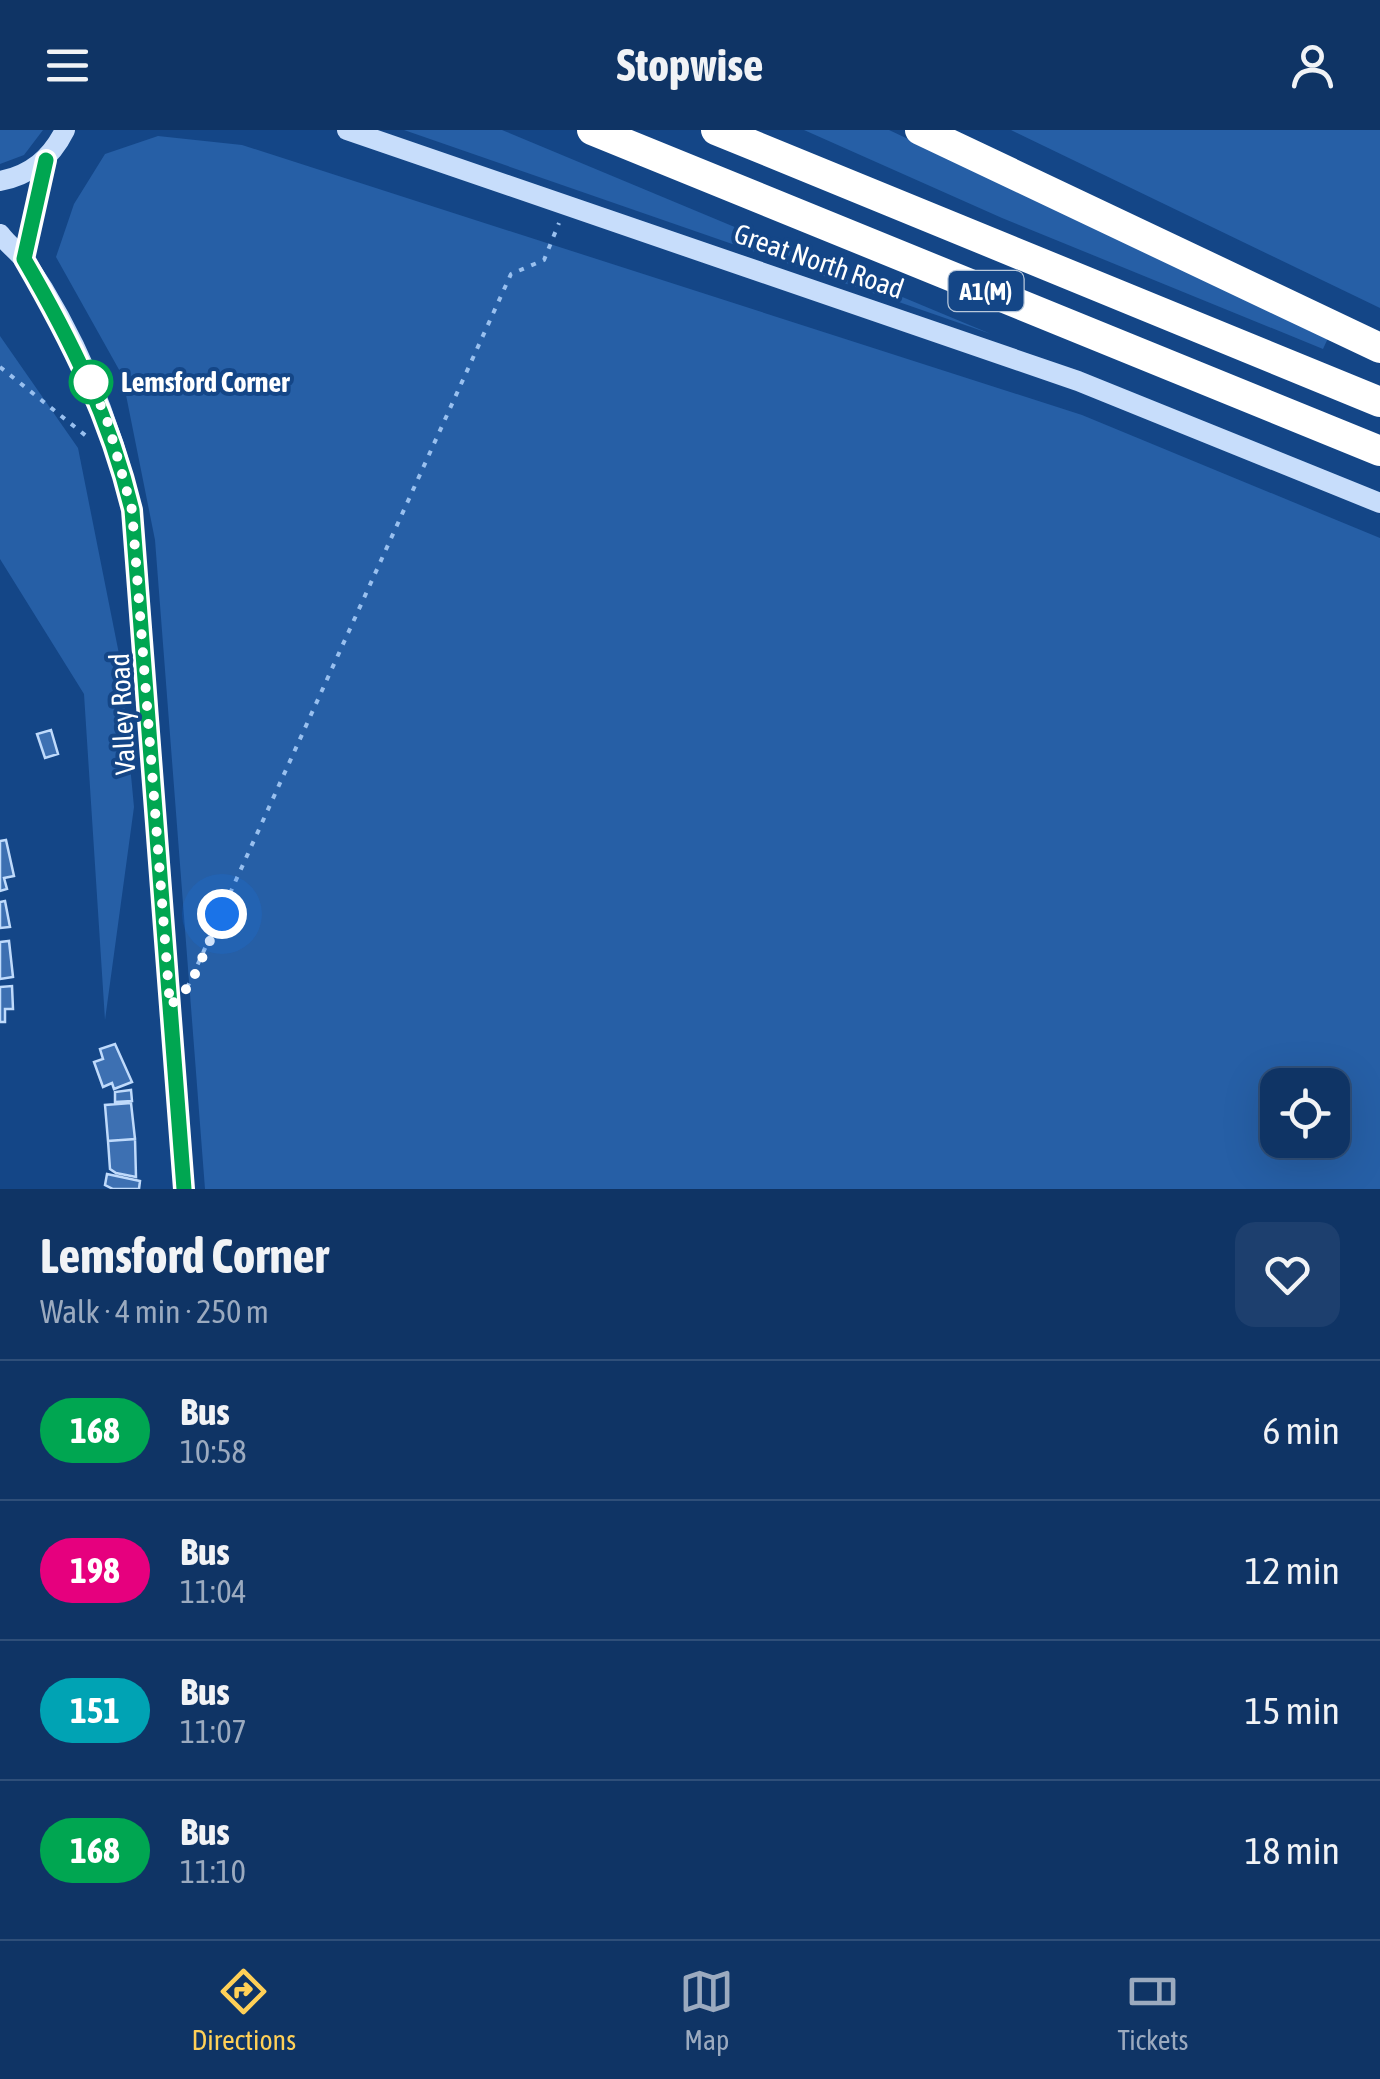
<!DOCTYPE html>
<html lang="en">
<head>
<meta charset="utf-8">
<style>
	:root { --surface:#0f3465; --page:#1d3f6e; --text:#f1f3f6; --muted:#9baabf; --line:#2f4f79; --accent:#ffd057 }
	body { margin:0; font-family:"Asap Condensed",sans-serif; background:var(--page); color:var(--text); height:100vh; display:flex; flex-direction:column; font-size:38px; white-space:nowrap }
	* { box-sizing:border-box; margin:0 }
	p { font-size:32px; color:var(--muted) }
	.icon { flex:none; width:55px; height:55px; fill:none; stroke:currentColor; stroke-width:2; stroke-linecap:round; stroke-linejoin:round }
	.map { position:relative; height:1059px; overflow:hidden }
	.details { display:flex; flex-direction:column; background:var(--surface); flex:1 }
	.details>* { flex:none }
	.badge { padding:0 20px; border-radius:32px; font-size:35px; line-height:65px }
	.tools { position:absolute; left:1260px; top:938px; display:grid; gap:20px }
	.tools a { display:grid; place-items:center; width:90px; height:90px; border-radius:20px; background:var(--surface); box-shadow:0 10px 40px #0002,0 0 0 2px var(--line); font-size:50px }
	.you { position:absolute; width:50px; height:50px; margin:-25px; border:8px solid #fff; border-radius:50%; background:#1a73e8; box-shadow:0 0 0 15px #1a73e833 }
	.map>.badge { position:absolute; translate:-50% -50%; box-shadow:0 0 0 5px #fff }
	.round { display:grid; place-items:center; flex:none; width:105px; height:105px; border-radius:20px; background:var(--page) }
	.head { display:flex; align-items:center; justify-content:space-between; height:170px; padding:0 40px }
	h1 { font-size:48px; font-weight:700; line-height:75px }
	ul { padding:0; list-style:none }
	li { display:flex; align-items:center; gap:30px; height:140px; padding:0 40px; border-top:2px solid var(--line) }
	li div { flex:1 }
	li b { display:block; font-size:38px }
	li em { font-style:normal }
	li .badge { min-width:110px; font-weight:700; text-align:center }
	header { display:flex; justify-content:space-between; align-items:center; height:130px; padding:0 40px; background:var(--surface); font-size:45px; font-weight:700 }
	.tabs { display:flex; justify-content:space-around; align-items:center; height:140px; border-top:2px solid var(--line); background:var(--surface); font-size:28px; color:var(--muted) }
	.tabs a { display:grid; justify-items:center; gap:5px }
	.tabs .current { color:var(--accent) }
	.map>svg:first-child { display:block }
	.green { fill:#265fa6; fill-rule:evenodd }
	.building { fill:#3d70b2; stroke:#bfdafb; stroke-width:2.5 }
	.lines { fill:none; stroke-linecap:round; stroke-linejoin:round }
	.path { stroke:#99c0ef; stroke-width:4; stroke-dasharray:5 8; stroke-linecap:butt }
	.secondary { stroke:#c7ddfb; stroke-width:20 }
	.motorway { stroke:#fff; stroke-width:30 }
	.line-casing { stroke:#fff; stroke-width:22 }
	.line { stroke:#00a651; stroke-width:15 }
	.walk { stroke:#fff; stroke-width:10; stroke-dasharray:0 18 }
	.stop-dot { fill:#fff; stroke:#00a651; stroke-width:5 }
	.labels { text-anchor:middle; stroke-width:8; stroke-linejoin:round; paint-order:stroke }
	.shield { fill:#144687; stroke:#b8c8db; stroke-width:2.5 }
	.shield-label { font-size:25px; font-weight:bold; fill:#fff }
	.street-label { font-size:28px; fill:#fff; stroke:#144687 }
	.stop-label { font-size:28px; font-weight:bold; fill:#fff; stroke:#144687; text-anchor:start }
</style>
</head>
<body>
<header><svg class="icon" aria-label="menu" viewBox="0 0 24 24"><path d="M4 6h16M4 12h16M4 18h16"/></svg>Stopwise<svg class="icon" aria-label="person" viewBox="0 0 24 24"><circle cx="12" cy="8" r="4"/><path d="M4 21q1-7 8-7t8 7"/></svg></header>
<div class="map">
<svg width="1380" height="1059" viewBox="0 0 1380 1059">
	<rect width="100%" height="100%" fill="#144687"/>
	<path class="green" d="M0 0H43L24 25 0 34Z
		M404 0H502L991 204Z
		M804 0H889L1329 206 1323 219 1002 88Z
		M1011 0H1380V178Z
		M158 6 242 15 1082 285 1380 408V1059H205L155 410 122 245 56 127 74 74 105 24ZM1278 955H1332V1010H1278Z
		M0 206 78 318 120 529 134 677 105 890 84 564 0 429Z"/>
	<path class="building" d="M51 600 58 624 45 628 37 604Z
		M6 710 14 746 4 748 7 759 0 761V711Z
		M5 771 10 797 0 798V772Z
		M9 811 13 847 0 849V812Z
		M12 856 13 879H5V892H0V857Z
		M115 914 132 952 114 959 112 953 103 957 94 932 103 929 100 919Z
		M131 960 132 971 115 972V962Z
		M131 973 135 1009 108 1011 105 975Z
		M135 1009 136 1047 116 1043 110 1039 108 1011Z
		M107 1044 140 1051 139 1059H113L105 1055Z"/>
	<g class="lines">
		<path class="path" d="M0 237 90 309
			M187 858 511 144 544 130 559 93"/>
		<path class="secondary" d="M347 0 1078 251 1380 373
			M0 51C31 45 51 28 65 0
			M0 104C8 115 19 122 26 132 77 207 111 293 132 380L184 1059
			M24 129 46 30"/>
		<path class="motorway" d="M592 0 1380 321
			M716 0 1380 272
			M920 0 1380 218"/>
	</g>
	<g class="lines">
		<g class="line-casing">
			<path id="line" d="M46 30 24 129C71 210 110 288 132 380L184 1059"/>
		</g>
		<use href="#line" class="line"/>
		<path class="walk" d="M91 252 89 247 108 293 132 380 170 876 190 855 222 784"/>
	</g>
	<circle class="stop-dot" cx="91" cy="252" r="20"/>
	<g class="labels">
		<rect class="shield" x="948.5" y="141" width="75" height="40" rx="8"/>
		<g class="shield-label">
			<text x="986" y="170">A1(M)</text>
		</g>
		<g class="street-label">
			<text transform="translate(819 131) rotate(19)" y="10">Great North Road</text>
			<text transform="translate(122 584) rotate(-93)" y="10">Valley Road</text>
		</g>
		<g class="stop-label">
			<text x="121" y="262">Lemsford Corner</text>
		</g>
	</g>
</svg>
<div class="tools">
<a><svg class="icon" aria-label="locate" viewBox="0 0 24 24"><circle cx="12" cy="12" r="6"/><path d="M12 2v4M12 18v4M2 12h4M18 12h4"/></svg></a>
</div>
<div class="you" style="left:222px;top:784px"></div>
</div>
<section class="details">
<div class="head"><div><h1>Lemsford Corner</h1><p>Walk · 4 min · 250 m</p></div><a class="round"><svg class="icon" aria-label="heart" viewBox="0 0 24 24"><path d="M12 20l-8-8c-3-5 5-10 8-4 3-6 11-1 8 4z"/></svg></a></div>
<ul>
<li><span class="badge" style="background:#00a651;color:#fff">168</span><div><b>Bus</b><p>10:58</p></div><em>6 min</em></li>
<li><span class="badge" style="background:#e6007e;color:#fff">198</span><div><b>Bus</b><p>11:04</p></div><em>12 min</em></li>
<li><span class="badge" style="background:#00a3b4;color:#fff">151</span><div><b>Bus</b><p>11:07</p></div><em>15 min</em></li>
<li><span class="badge" style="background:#00a651;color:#fff">168</span><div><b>Bus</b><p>11:10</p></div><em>18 min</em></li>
</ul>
</section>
<nav class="tabs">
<a class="current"><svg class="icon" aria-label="directions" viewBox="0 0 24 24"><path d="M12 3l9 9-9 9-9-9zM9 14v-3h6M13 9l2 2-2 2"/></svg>Directions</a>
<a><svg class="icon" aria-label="map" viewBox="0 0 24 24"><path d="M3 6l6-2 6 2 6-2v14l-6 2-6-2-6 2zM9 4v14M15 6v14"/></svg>Map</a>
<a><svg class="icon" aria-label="tickets" viewBox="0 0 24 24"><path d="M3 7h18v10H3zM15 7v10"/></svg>Tickets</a>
</nav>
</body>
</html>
